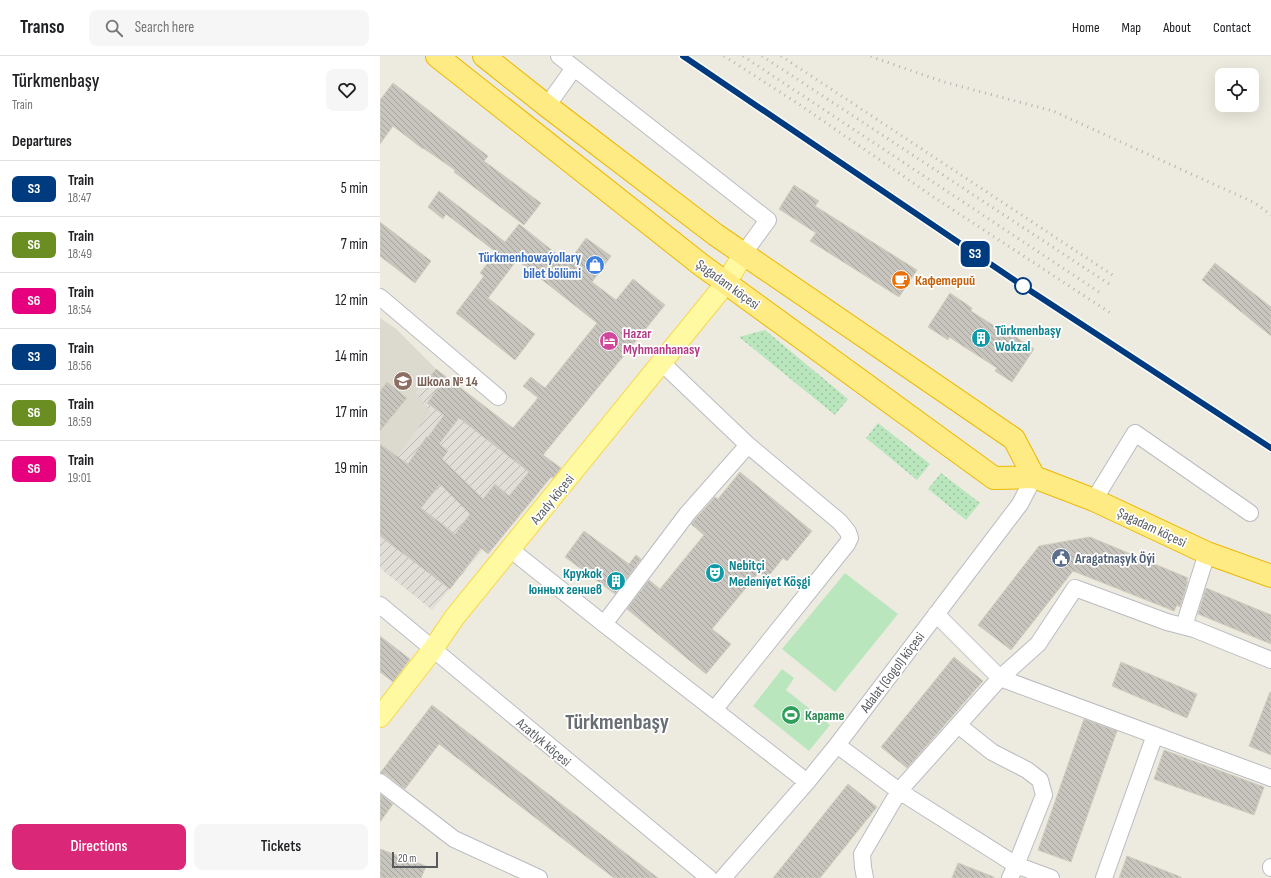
<!DOCTYPE html>
<html lang="en">
<head>
<meta charset="utf-8">
<style>
	:root { --surface:#fff; --page:#f6f6f6; --text:#202124; --muted:#757577; --line:#e0e0e0; --accent:#db2777 }
	body { margin:0; font-family:"Sofia Sans Condensed",sans-serif; background:var(--page); color:var(--text); height:100vh; display:flex; flex-direction:column; font-size:15px; white-space:nowrap }
	* { box-sizing:border-box; margin:0 }
	p { font-size:13px; color:var(--muted) }
	.icon { flex:none; width:22px; height:22px; fill:none; stroke:currentColor; stroke-width:2; stroke-linecap:round; stroke-linejoin:round }
	.map { position:relative; flex:1; overflow:hidden }
	.sheet { display:flex; flex-direction:column; background:var(--surface); width:380px }
	.sheet>* { flex:none }
	.badge { padding:0 8px; border-radius:6px; font-size:14px; line-height:26px }
	.tools { position:absolute; left:835px; top:12px; display:grid; gap:8px }
	.tools a { display:grid; place-items:center; width:44px; height:44px; border-radius:8px; background:var(--surface); box-shadow:0 4px 16px #0002; font-size:20px }
	.scale { position:absolute; left:12px; bottom:10px; width:46px; box-sizing:border-box; padding-left:4px; border:2px solid #585c61; border-top:0; font-size:11px; line-height:14px; white-space:nowrap; color:#585c61; -webkit-text-stroke:3px #fff; paint-order:stroke }
	.map>.badge { position:absolute; translate:-50% -50%; box-shadow:0 0 0 2px #fff }
	h2 { padding:0 12px; font-size:15px; line-height:36px }
	.round { display:grid; place-items:center; flex:none; width:42px; height:42px; border-radius:8px; background:var(--page) }
	.summary { display:flex; align-items:center; justify-content:space-between; height:68px; padding:0 12px }
	h1 { font-size:19px; font-weight:600; line-height:30px }
	.button { display:flex; gap:8px; margin-top:auto; padding:8px 12px }
	.button a { flex:1; height:46px; border-radius:8px; background:var(--accent); color:#fff; font-size:16px; font-weight:600; line-height:46px; text-align:center }
	.button a+a { background:var(--page); color:var(--text) }
	ul { padding:0; list-style:none }
	li { display:flex; align-items:center; gap:12px; height:56px; padding:0 12px; border-top:1px solid var(--line) }
	li div { flex:1 }
	li b { display:block; font-size:15px }
	li em { font-style:normal }
	li .badge { min-width:44px; font-weight:700; text-align:center }
	header { display:flex; align-items:center; gap:24px; box-sizing:border-box; height:56px; padding:0 20px; background:var(--surface); border-bottom:1px solid var(--line) }
	header strong { font-size:19px }
	nav { display:flex; gap:22px; margin-inline-start:auto; font-size:14px }
	.search { width:280px; height:36px; background:var(--page); display:flex; align-items:center; gap:10px; box-sizing:border-box; padding:0 14px; border-radius:8px; color:var(--muted); font-size:15px }
	main { display:flex; flex:1; min-height:0 }
	.map>svg:first-child { display:block }
	.industrial { fill:url(#industrial-furrows) }
	.education { fill:#dcdace }
	.grass { fill:url(#grass-dots) }
	.pitch { fill:#bae6be }
	.building { fill:url(#building-back-hatch); stroke:#d1cdbe; fill-rule:evenodd }
	.lines { fill:none; stroke-linecap:round; stroke-linejoin:round }
	.minor-casing { stroke:#babcc2; stroke-width:18 }
	.major-casing { stroke:#f8d84d; stroke-width:22 }
	.highway-casing { stroke:#ecb800; stroke-width:24 }
	.minor { stroke:#fff; stroke-width:16 }
	.major { stroke:#fff9a2; stroke-width:20 }
	.highway { stroke:#ffeb84; stroke-width:22 }
	.rail { stroke:#b3b4b4; stroke-width:3; stroke-dasharray:1 5; stroke-linecap:butt }
	.line-casing { stroke:#fff; stroke-width:9 }
	.line { stroke:#003b80; stroke-width:6 }
	.stop-dot { fill:#fff; stroke:#003b80; stroke-width:2 }
	.labels { text-anchor:middle; stroke-width:3.5; stroke-linejoin:round; paint-order:stroke }
	.shop-label { font-size:14px; font-weight:bold; fill:#366cbe; stroke:#fff; text-anchor:end }
	.food-label { font-size:14px; font-weight:bold; fill:#c56008; stroke:#fff; text-anchor:start }
	.street-label { font-size:14px; fill:#585c61; stroke:#fff }
	.culture-label { font-size:14px; font-weight:bold; fill:#0d838f; stroke:#fff; text-anchor:start }
	.hotel-label { font-size:14px; font-weight:bold; fill:#b23c85; stroke:#fff; text-anchor:start }
	.education-label { font-size:14px; font-weight:bold; fill:#785e54; stroke:#fff; text-anchor:start }
	.service-label { font-size:14px; font-weight:bold; fill:#4e5e75; stroke:#fff; text-anchor:start }
	.leisure-label { font-size:14px; font-weight:bold; fill:#27864d; stroke:#fff; text-anchor:start }
	.town-label { font-size:22px; font-weight:bold; fill:#696d74; stroke:#fff }
</style>
</head>
<body>
<header>
<strong>Transo</strong>
<div class="search"><svg class="icon" aria-label="search" viewBox="0 0 24 24"><circle cx="10" cy="10" r="6"/><path d="M15 15l6 6"/></svg>Search here</div>
<nav><a>Home</a><a>Map</a><a>About</a><a>Contact</a></nav>
</header>
<main>
<section class="sheet">
<div class="summary"><div><h1>Türkmenbaşy</h1><p>Train</p></div><a class="round"><svg class="icon" aria-label="heart" viewBox="0 0 24 24"><path d="M12 20l-8-8c-3-5 5-10 8-4 3-6 11-1 8 4z"/></svg></a></div>
<h2>Departures</h2>
<ul>
<li><span class="badge" style="background:#003b80;color:#fff">S3</span><div><b>Train</b><p>18:47</p></div><em>5 min</em></li>
<li><span class="badge" style="background:#6b8e23;color:#fff">S6</span><div><b>Train</b><p>18:49</p></div><em>7 min</em></li>
<li><span class="badge" style="background:#e6007e;color:#fff">S6</span><div><b>Train</b><p>18:54</p></div><em>12 min</em></li>
<li><span class="badge" style="background:#003b80;color:#fff">S3</span><div><b>Train</b><p>18:56</p></div><em>14 min</em></li>
<li><span class="badge" style="background:#6b8e23;color:#fff">S6</span><div><b>Train</b><p>18:59</p></div><em>17 min</em></li>
<li><span class="badge" style="background:#e6007e;color:#fff">S6</span><div><b>Train</b><p>19:01</p></div><em>19 min</em></li>
</ul>
<div class="button"><a>Directions</a><a>Tickets</a></div>
</section>
<div class="map">
<svg width="891" height="822" viewBox="0 0 891 822">
	<defs>
		<pattern id="industrial-furrows" width="10" height="10" patternUnits="userSpaceOnUse"><rect width="10" height="10" fill="#e0ded7"/><path d="M-1 1l2-2M0 10L10 0M9 11l2-2" fill="none" stroke="#b8b7b2"/></pattern>
		<pattern id="grass-dots" width="8" height="8" patternUnits="userSpaceOnUse"><rect width="8" height="8" fill="#bae6be"/><path d="M2 2h.1M6 6h.1" fill="none" stroke="#9abe9e" stroke-width="1.8" stroke-linecap="round"/></pattern>
		<pattern id="building-back-hatch" width="6" height="6" patternUnits="userSpaceOnUse"><rect width="6" height="6" fill="#c7c5bd"/><path d="M-1 5l2 2M0 0l6 6M5-1l2 2" fill="none" stroke="#a4a39d"/></pattern>
	</defs>
	<rect width="100%" height="100%" fill="#edebdf"/>
	<path class="industrial" d="M56 313 175 408 52 554 0 512V387L17 401 35 336Z"/>
	<path class="education" d="M0 262 15 272 56 313 36 336 50 356 17 401 0 387Z"/>
	<path class="grass" d="M385 274 468 343 455 359 359 281Z
		M498 367 550 408 537 424 486 382Z
		M561 417 600 447 586 464 548 433Z"/>
	<path class="pitch" d="M465 517 518 558 455 636 402 593Z
		M402 613 414 622 406 634 450 669 429 695 373 650Z"/>
	<path class="building" d="M13 27 108 100 104 105 161 147 144 169 74 116 75 114 43 92V93L13 70 0 88V44Z
		M414 129 439 145 435 150 537 214 519 241 430 185 436 177 399 153Z
		M59 135 125 186 139 168 188 207 206 182 231 200 212 226 236 244 253 223 285 249 163 399 181 412 173 422 171 421 108 498 101 492 70 533 0 480V388L28 408 47 380 48 381 64 359 47 347 59 331 48 323 56 313 133 372 158 342 143 330 151 321 165 332 217 267 137 204 108 242 155 278 135 304 76 257 104 220 100 217 116 196 66 158 63 163 48 151ZM79 362 149 416 129 440 115 428 103 443 62 403 68 395 59 388ZM60 428 90 458 75 478 41 452Z
		M0 166 51 205 35 227 0 200Z
		M835 207 891 251V280L822 224Z
		M570 237 592 252 591 255 633 282 634 280 654 293 632 326 615 315 617 312 569 281 568 284 548 271Z
		M7 326 27 342 0 375V335Z
		M360 416 432 475 407 505 403 502 387 522 379 516 332 573 351 588 326 618 247 553 269 524 280 533 324 479 311 468 335 441 338 443Z
		M204 475 249 508 256 499 261 503 235 538 185 501Z
		M710 481 808 522 806 525H808L800 551 797 549 794 555 693 515 631 594 598 569 659 490Z
		M826 532 891 559V588L818 558Z
		M0 580 30 603 13 626 0 616Z
		M574 601 603 625 527 712 501 691Z
		M741 606 817 638 807 662 732 630Z
		M890 636H891V699L869 690Z
		M52 649 278 822H234L59 688 25 733 6 718 0 717Z
		M704 663 737 675 691 806 658 794Z
		M784 694 884 731 874 759 774 723Z
		M468 728 497 751 440 822H393Z
		M0 738 13 748 0 766Z
		M0 793 46 810 41 822H0Z
		M747 800 801 821V822H739Z
		M578 807 614 821V822H572Z"/>
	<g class="lines">
		<g class="minor-casing">
			<path id="minor" d="M179 0 388 164 364 197
				M167 50 194 12
				M0 241 118 341
				M282 307 368 389 460 466 468 476 470 482 467 488 334 654
				M714 444 755 377 870 457
				M130 493 224 568 427 726
				M0 549 329 822
				M556 558 620 622 891 722
				M224 568 307 458 368 389
				M804 570 827 497
				M578 669 612 696 647 714 660 724 664 739 636 809 671 822
				M457 689 519 735 636 809 630 822
				M0 726 74 783 159 822
				M891 811V812
				M343 822 427 726 457 689 640 448 654 421
				M485 822 483 811 482 798 519 735 620 622 658 588 695 532 787 566 814 573 891 604
				M724 822 775 679"/>
		</g>
		<g class="major-casing">
			<path id="major" d="M0 661 53 593 74 562 346 227 364 197"/>
		</g>
		<g class="highway-casing">
			<path id="highway" d="M57 0 320 208 614 422 654 421 714 444 827 497 891 520
				M104 0 167 50 336 179 634 383 654 421"/>
		</g>
		<use href="#minor" class="minor"/>
		<use href="#major" class="major"/>
		<use href="#highway" class="highway"/>
		<path class="rail" d="M303 0 643 230 891 392
			M344 0 420 49 555 142 732 258
			M363 0 719 236
			M382 0 729 228
			M401 0 734 220
			M491 0 495 2 564 26 673 55 875 147 891 159"/>
	</g>
	<g class="lines">
		<g class="line-casing">
			<path id="line" d="M303 0 643 230 891 392"/>
		</g>
		<use href="#line" class="line"/>
	</g>
	<defs>
		<g id="shop-disc" transform="scale(1)"><circle r="9.5" fill="#3f7fe0" stroke="#fff"/><path d="M-5-2.5h2.3a2.7 3.5 0 0 1 5.4 0H5L5.5 6h-11ZM-1.5-2.5h3a1.5 2.3 0 0 0-3 0Z" fill="#fff"/></g>
		<g id="cafe-disc" transform="scale(1)"><circle r="9.5" fill="#e8710a" stroke="#fff"/><path d="M-5.5-4.5H6V0H3Q3 3.5 0 3.5H-2.5Q-5.5 3.5-5.5 0ZM3-3.2v2h1.7v-2ZM-6 4.5H4V6H-6Z" fill="#fff"/></g>
		<g id="building-disc" transform="scale(1)"><circle r="9.5" fill="#0f9aa8" stroke="#fff"/><path d="M-4-6H4V6H1V3H-1V6H-4ZM-2.5-4.3h1.7v1.8h-1.7ZM.8-4.3h1.7v1.8H.8ZM-2.5-1h1.7V.8h-1.7ZM.8-1h1.7V.8H.8Z" fill="#fff"/></g>
		<g id="hotel-disc" transform="scale(1)"><circle r="9.5" fill="#d1479c" stroke="#fff"/><path d="M-6-4.5h1.5V1H6V5H4.5V3h-9V5H-6ZM-4 0a1.8 1.8 0 1 1 3.6 0ZM.5 0V-2.5h3Q6-2.5 6 0Z" fill="#fff"/></g>
		<g id="school-disc" transform="scale(1)"><circle r="9.5" fill="#8d6e63" stroke="#fff"/><path d="M0-5L7-2L0 1L-7-2ZM-4 1L0 2.5L4 1V4Q0 6-4 4Z" fill="#fff"/></g>
		<g id="civic-disc" transform="scale(1)"><circle r="9.5" fill="#5c6f8a" stroke="#fff"/><path d="M-.6-6.5H3V-4.5H.6V-3L4-1V1h2V6H-6V1h2V-1L-.6-3ZM-1.2 2.5V6h2.4V2.5Z" fill="#fff"/></g>
		<g id="theatre-disc" transform="scale(1)"><circle r="9.5" fill="#0f9aa8" stroke="#fff"/><path d="M-5-5.5Q0-4 5-5.5V0Q5 5 0 6Q-5 5-5 0ZM-3.3-2.5H-1v1.5H-3.3ZM1-2.5H3.3v1.5H1ZM-2.8 1Q0 5.5 2.8 1Z" fill="#fff"/></g>
		<g id="stadium-disc" transform="scale(1)"><circle r="9.5" fill="#2e9e5b" stroke="#fff"/><path d="M0-5a6.5 5 0 1 0 0 10a6.5 5 0 1 0 0-10ZM-3.5-1.8h7v3.6h-7Z" fill="#fff"/></g>
	</defs>
	<g fill-rule="evenodd">
		<use href="#shop-disc" x="215" y="209"/>
		<use href="#cafe-disc" x="521" y="224"/>
		<use href="#building-disc" x="601" y="282"/>
		<use href="#hotel-disc" x="229" y="285"/>
		<use href="#school-disc" x="23" y="325"/>
		<use href="#civic-disc" x="681" y="502"/>
		<use href="#theatre-disc" x="335" y="517"/>
		<use href="#building-disc" x="236" y="525"/>
		<use href="#stadium-disc" x="411" y="659"/>
	</g>
	<circle class="stop-dot" cx="643" cy="230" r="8"/>
	<g class="labels">
		<g class="shop-label">
			<text x="201" y="206">Türkmenhowaýollary<tspan x="201" dy="16">bilet bölümi</tspan></text>
		</g>
		<g class="food-label">
			<text x="535" y="229">Кафетерий</text>
		</g>
		<g class="street-label">
			<text transform="translate(348 228) rotate(36)" y="5">Şagadam köçesi</text>
			<text transform="translate(172 443) rotate(-51)" y="5">Azady köçesi</text>
			<text transform="translate(772 471) rotate(25)" y="5">Şagadam köçesi</text>
			<text transform="translate(512 616) rotate(-53)" y="5">Adalat (Gogol) köçesi</text>
			<text transform="translate(164 686) rotate(40)" y="5">Azatlyk köçesi</text>
		</g>
		<g class="culture-label">
			<text x="615" y="279">Türkmenbaşy<tspan x="615" dy="16">Wokzal</tspan></text>
			<text x="349" y="514">Nebitçi<tspan x="349" dy="16">Medeniýet Köşgi</tspan></text>
			<text x="222" y="522" text-anchor="end">Кружок<tspan x="222" dy="16">юнных гениев</tspan></text>
		</g>
		<g class="hotel-label">
			<text x="243" y="282">Hazar<tspan x="243" dy="16">Myhmanhanasy</tspan></text>
		</g>
		<g class="education-label">
			<text x="37" y="330">Школа № 14</text>
		</g>
		<g class="service-label">
			<text x="695" y="507">Aragatnaşyk Öýi</text>
		</g>
		<g class="leisure-label">
			<text x="425" y="664">Карате</text>
		</g>
		<g class="town-label">
			<text x="237" y="673">Türkmenbaşy</text>
		</g>
	</g>
</svg>
<div class="tools">
<a><svg class="icon" aria-label="locate" viewBox="0 0 24 24"><circle cx="12" cy="12" r="6"/><path d="M12 2v4M12 18v4M2 12h4M18 12h4"/></svg></a>
</div>
<div class="scale">20 m</div>
<b class="badge" style="left:595px;top:198px;background:#003b80;color:#fff">S3</b>
</div>
</main>
</body>
</html>
